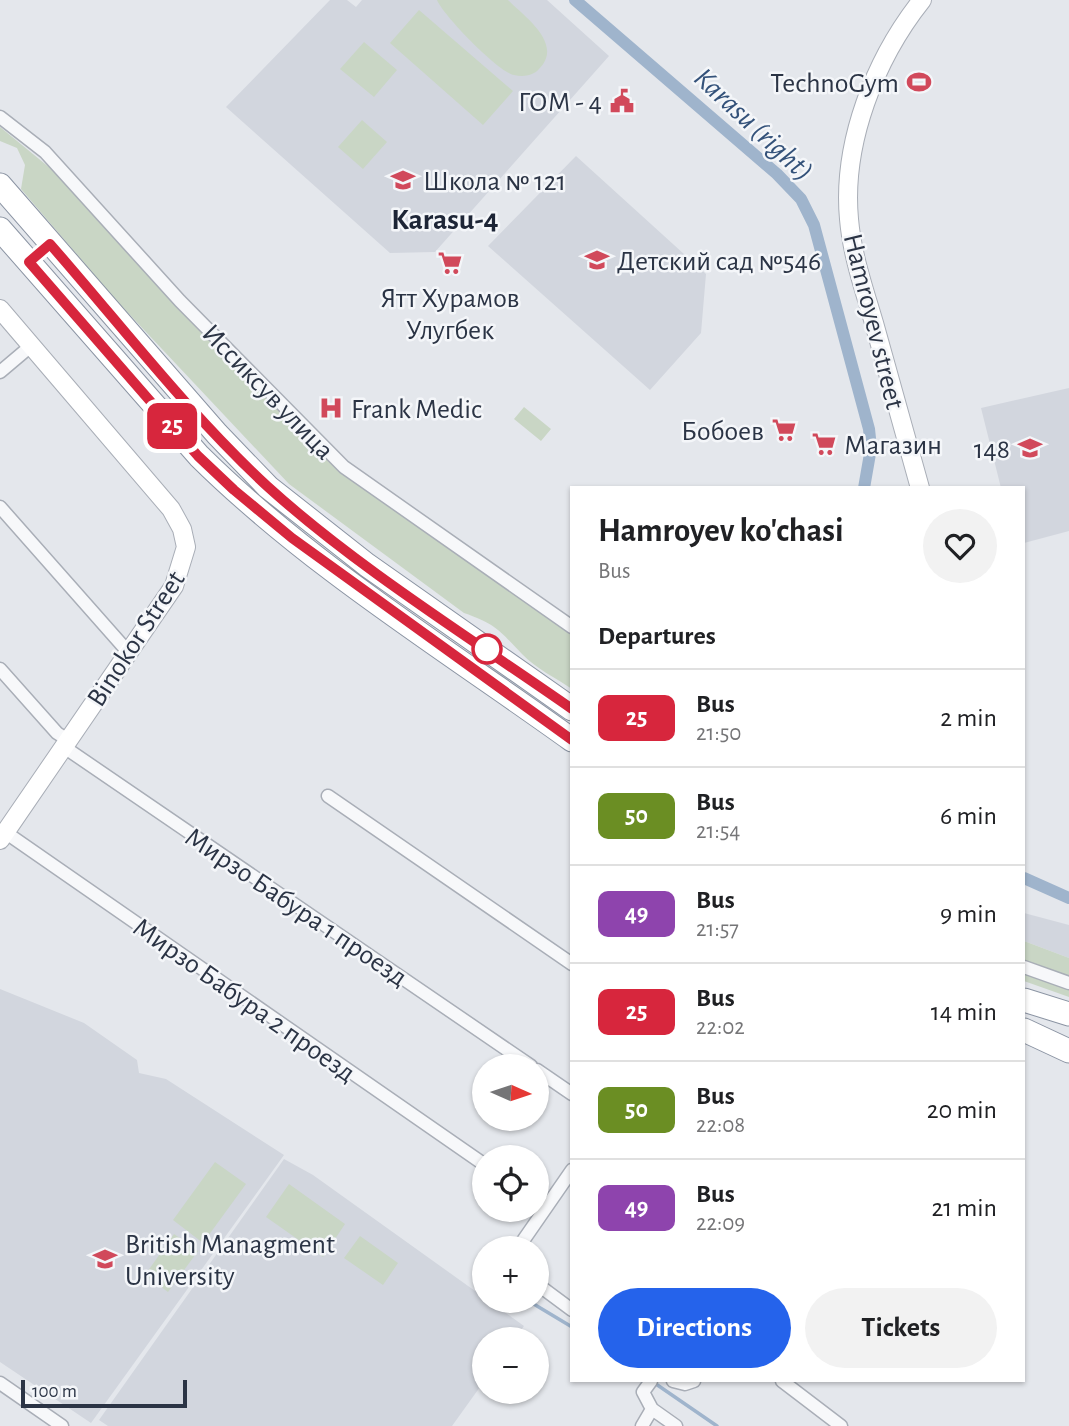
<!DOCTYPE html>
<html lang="en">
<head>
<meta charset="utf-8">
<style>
	:root { --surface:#fff; --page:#f2f2f2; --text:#202124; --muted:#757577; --line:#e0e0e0; --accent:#2563eb }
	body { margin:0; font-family:"Alegreya Sans",sans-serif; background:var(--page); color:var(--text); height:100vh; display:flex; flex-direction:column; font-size:26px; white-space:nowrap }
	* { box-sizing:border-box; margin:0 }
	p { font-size:23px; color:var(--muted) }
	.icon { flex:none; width:38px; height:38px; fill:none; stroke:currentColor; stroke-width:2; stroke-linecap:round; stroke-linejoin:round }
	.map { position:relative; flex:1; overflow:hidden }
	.sheet { position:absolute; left:570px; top:486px; width:455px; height:896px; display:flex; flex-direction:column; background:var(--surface); border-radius:0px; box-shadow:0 2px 5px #0004 }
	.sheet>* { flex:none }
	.badge { padding:0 14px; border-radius:10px; font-size:24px; line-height:46px }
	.needle { width:46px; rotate:93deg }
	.controls { position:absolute; left:472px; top:1054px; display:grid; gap:14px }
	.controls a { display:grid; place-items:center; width:77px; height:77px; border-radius:50%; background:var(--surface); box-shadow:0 2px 5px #0004; font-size:35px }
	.scale { position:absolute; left:21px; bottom:18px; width:166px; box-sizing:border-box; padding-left:7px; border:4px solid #2b3445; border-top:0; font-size:19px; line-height:24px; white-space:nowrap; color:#2b3445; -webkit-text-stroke:5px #f4f6f9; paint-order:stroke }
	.map>.badge { position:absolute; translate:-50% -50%; box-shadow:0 0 0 4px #fff }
	h2 { padding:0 28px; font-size:26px; line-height:63px }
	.round { display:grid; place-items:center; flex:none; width:74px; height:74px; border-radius:37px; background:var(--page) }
	.headline { display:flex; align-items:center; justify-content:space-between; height:119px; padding:0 28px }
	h1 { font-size:33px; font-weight:600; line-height:52px }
	.cta { display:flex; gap:14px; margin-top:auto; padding:14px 28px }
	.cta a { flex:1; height:80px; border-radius:42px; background:var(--accent); color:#fff; font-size:28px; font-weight:600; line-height:80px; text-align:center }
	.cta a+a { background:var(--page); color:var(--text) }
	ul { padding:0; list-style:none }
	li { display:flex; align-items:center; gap:21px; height:98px; padding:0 28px; border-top:2px solid var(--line) }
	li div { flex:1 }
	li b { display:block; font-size:26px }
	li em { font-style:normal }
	li .badge { min-width:77px; font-weight:700; text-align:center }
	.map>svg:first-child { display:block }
	.built { fill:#d2d6de }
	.green { fill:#c9d6c5 }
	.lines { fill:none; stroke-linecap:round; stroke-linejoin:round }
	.stream { stroke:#9fb4cc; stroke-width:3.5 }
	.canal { stroke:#9fb4cc; stroke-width:12 }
	.street-casing { stroke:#a9aeb7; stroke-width:15 }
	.secondary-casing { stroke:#a9aeb7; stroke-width:20 }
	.highway-casing { stroke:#8b94a3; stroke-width:25 }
	.street { stroke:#f7f8fa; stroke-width:12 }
	.secondary { stroke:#fff; stroke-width:18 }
	.highway { stroke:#fff; stroke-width:23 }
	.line-casing { stroke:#fff; stroke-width:16 }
	.line { stroke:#d7263d; stroke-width:10 }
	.stop-dot { fill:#fff; stroke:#d7263d; stroke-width:3.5 }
	.labels { text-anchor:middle; stroke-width:5; stroke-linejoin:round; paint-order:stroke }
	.poi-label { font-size:28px; fill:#2b3445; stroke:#f4f6f9; text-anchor:start }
	.street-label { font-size:28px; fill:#2b3445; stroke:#f4f6f9 }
	.water-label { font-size:30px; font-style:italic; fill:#34527a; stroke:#f4f6f9 }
	.neighbourhood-label { font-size:30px; font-weight:bold; fill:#1d2536; stroke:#f4f6f9 }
</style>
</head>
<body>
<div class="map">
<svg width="1069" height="1426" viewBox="0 0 1069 1426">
	<rect width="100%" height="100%" fill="#e4e7ec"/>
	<path class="built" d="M330 0H347L356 7 362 0H547L609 56 435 252 390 253 226 107Z
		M576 156 706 274 701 333 650 390 488 246Z
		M1069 388V531L1024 543V488H1001L981 408Z
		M1024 913 1069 925V958L1024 941Z
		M0 989 84 1023 137 1060 139 1073 166 1079 284 1155 91 1423 0 1362Z
		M284 1159 313 1175 524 1326 515 1339H485V1380L452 1426H108L99 1420Z"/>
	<path class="green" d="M437 0H508C525 17 564 44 539 69 533 76 523 77 514 75 498 72 443 15 437 0Z
		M419 10 513 91 483 125 390 43Z
		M364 42 397 70 374 97 340 69Z
		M362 120 387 142 363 169 338 147Z
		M0 127 50 168 322 447 572 627V689C556 678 535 668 522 654 500 631 496 624 464 613L289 484 114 298 21 189 25 165 17 148 0 141Z
		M524 407 551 429 541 441 514 419Z
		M1024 941 1069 958V997L1024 981Z
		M215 1162 246 1184 203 1243 173 1220Z
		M289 1184 345 1224 323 1257 266 1217Z
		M174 1234 198 1251 168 1292 145 1275Z
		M360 1236 398 1263 383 1285 344 1258Z"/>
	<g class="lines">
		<path class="stream" d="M527 1300 572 1327
			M653 1382 717 1426"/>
		<path class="canal" d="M575 0 777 174 801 199 814 225 869 429 871 448 864 488
			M1024 878 1069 898"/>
		<g class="street-casing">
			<path id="street" d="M0 117 45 152 180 301 344 467 572 627
				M0 372 32 345
				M0 507 129 653
				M0 669 57 733 68 740
				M64 747 531 1066
				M328 796 572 964
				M5 832 485 1165
				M1024 967 1069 983
				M537 1070 572 1094
				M518 1248 572 1170
				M537 1284 572 1310
				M673 1381 685 1384 694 1381
				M782 1381 841 1426
				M0 1383 62 1426
				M652 1409 676 1426
				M642 1426 652 1409 643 1392 651 1381"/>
		</g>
		<g class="secondary-casing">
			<path id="secondary" d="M0 309 171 509 182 529 186 547 174 586 0 840
				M920 488C905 433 889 378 874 323 864 289 852 255 849 219 842 143 875 59 922 0"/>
		</g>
		<g class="highway-casing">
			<path id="highway" d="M0 185 217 434 268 487 367 565 572 709
				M0 229 199 456C309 565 447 650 572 740
				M1024 1000 1069 1014
				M1024 1030 1069 1051"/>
		</g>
		<use href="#street" class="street"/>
		<use href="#secondary" class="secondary"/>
		<use href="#highway" class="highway"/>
	</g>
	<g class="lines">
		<g class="line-casing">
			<path id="line" d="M572 709C472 639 356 567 267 486 188 413 121 325 50 244L29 262 198 456 234 490 292 538 572 740"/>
		</g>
		<use href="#line" class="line"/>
	</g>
	<defs>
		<g id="stadium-bare" transform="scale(1.89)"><path d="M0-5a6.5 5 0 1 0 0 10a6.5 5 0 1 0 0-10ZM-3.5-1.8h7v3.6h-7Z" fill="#d1495b" stroke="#f4f6f9" stroke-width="2.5" paint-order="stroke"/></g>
		<g id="civic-bare" transform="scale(1.89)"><path d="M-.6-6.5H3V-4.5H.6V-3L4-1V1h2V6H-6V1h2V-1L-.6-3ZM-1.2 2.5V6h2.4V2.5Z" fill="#d1495b" stroke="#f4f6f9" stroke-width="2.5" paint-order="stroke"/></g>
		<g id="school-bare" transform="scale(1.89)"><path d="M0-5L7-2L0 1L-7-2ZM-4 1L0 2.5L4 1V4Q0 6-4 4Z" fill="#d1495b" stroke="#f4f6f9" stroke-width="2.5" paint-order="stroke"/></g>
		<g id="supermarket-bare" transform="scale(1.89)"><path d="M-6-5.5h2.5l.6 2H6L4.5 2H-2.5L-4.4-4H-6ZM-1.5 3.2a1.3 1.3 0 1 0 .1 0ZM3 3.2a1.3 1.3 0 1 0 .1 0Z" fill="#d1495b" stroke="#f4f6f9" stroke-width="2.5" paint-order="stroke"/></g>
		<g id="hospital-bare" transform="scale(1.89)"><path d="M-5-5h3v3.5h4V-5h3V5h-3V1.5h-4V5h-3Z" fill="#d1495b" stroke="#f4f6f9" stroke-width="2.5" paint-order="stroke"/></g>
		<g id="university-bare" transform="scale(1.89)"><path d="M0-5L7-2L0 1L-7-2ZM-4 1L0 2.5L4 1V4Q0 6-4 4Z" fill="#d1495b" stroke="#f4f6f9" stroke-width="2.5" paint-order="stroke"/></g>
	</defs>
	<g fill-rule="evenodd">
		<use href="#stadium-bare" x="919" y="82"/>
		<use href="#civic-bare" x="622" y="101"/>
		<use href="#school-bare" x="403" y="180"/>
		<use href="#school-bare" x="597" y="260"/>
		<use href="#supermarket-bare" x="450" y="263"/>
		<use href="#hospital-bare" x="331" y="408"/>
		<use href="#supermarket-bare" x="784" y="430"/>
		<use href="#supermarket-bare" x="824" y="444"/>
		<use href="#school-bare" x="1030" y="448"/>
		<use href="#university-bare" x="105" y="1259"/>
	</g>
	<circle class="stop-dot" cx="487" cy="649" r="14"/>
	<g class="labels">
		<g class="poi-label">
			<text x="899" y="92" text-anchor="end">TechnoGym</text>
			<text x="602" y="111" text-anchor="end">ГОМ - 4</text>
			<text x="423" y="190">Школа № 121</text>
			<text x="617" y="270">Детский сад №546</text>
			<text x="450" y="307" text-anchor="middle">Ятт Хурамов<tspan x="450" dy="32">Улугбек</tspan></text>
			<text x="351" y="418">Frank Medic</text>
			<text x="764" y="440" text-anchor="end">Бобоев</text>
			<text x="844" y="454">Магазин</text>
			<text x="1010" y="458" text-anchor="end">148</text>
			<text x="125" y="1253">British Managment<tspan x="125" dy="32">University</tspan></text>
		</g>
		<g class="street-label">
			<text transform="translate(875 321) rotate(76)" y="10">Hamroyev street</text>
			<text transform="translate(269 391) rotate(46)" y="10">Иссиксув улица</text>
			<text transform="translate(135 638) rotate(-57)" y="10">Binokor Street</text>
			<text transform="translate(297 906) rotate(34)" y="10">Мирзо Бабура 1 проезд</text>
			<text transform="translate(245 999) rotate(35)" y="10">Мирзо Бабура 2 проезд</text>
		</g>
		<g class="water-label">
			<text transform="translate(754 124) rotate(43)" y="10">Karasu (right)</text>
		</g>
		<g class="neighbourhood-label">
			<text x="445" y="229">Karasu-4</text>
		</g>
	</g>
</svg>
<div class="controls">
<a><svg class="needle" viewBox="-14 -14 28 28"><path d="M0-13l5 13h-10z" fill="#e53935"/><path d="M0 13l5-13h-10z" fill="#757577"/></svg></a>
<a><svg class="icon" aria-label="locate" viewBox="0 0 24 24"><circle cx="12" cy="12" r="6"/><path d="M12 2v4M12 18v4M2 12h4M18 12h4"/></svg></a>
<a>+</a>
<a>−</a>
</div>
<div class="scale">100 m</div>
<b class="badge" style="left:172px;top:426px;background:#d7263d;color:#fff">25</b>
<section class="sheet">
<div class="headline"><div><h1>Hamroyev ko'chasi</h1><p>Bus</p></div><a class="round"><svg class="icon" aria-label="heart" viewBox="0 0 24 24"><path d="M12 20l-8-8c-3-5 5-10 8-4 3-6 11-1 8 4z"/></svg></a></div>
<h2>Departures</h2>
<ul>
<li><span class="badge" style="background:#d7263d;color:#fff">25</span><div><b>Bus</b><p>21:50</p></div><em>2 min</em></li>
<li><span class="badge" style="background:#6b8e23;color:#fff">50</span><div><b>Bus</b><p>21:54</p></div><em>6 min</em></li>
<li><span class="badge" style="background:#8e44ad;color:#fff">49</span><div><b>Bus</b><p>21:57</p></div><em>9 min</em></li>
<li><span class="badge" style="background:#d7263d;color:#fff">25</span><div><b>Bus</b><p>22:02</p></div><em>14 min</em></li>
<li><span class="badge" style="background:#6b8e23;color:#fff">50</span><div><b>Bus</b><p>22:08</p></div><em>20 min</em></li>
<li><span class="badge" style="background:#8e44ad;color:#fff">49</span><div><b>Bus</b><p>22:09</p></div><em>21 min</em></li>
</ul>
<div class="cta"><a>Directions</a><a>Tickets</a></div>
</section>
</div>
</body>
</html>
